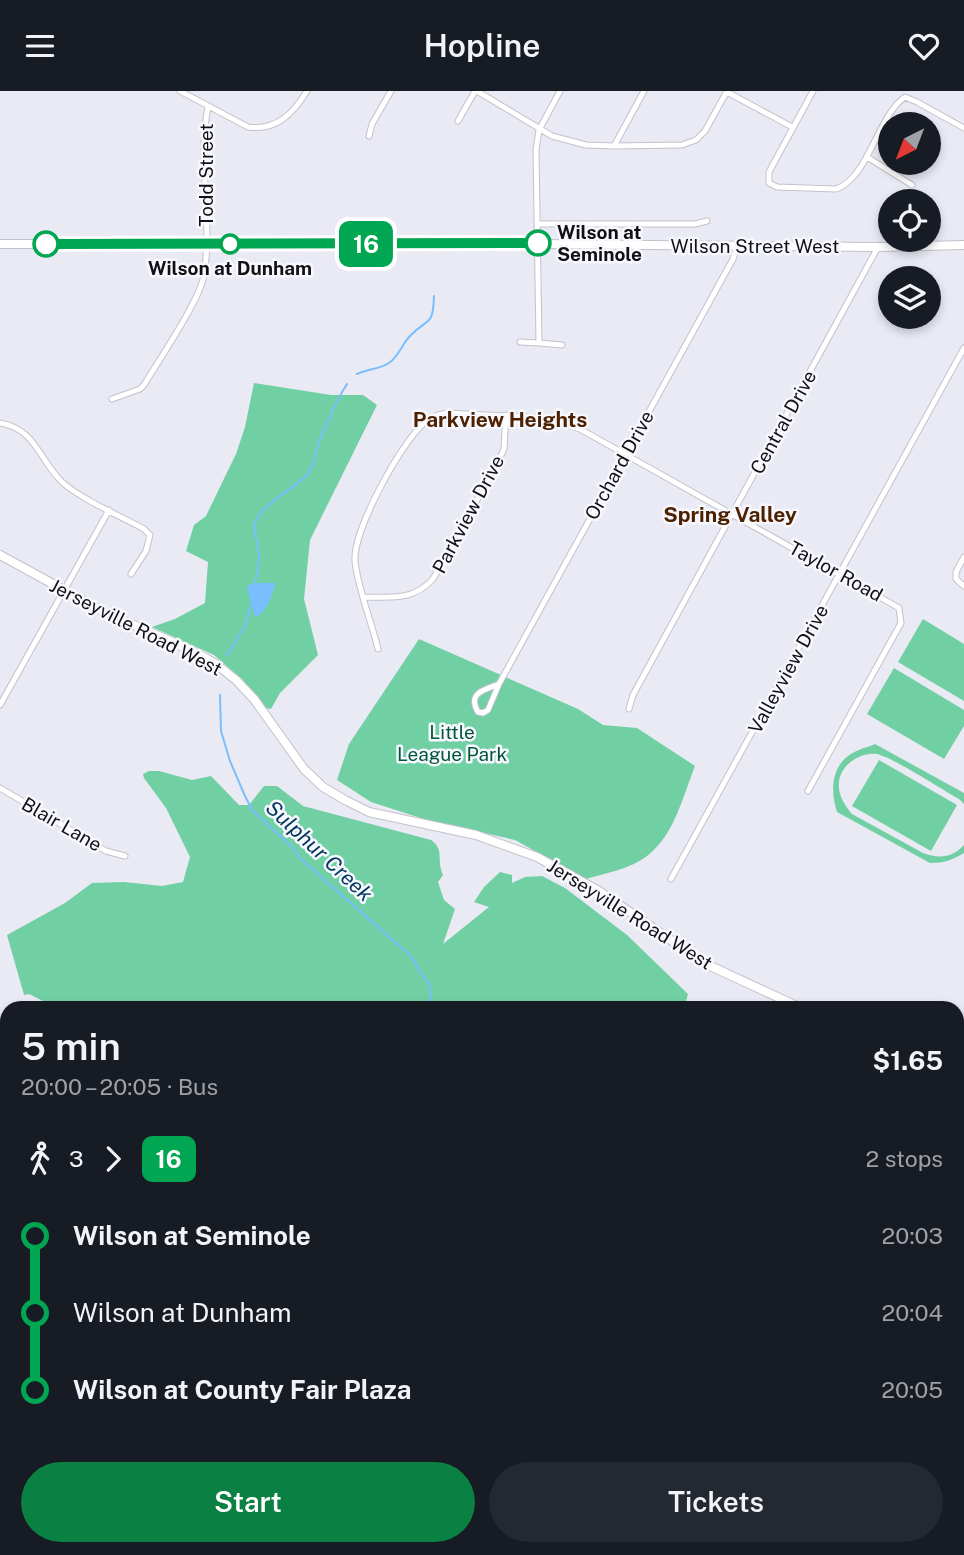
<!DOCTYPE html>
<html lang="en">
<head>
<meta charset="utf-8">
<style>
	:root { --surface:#171b24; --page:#242831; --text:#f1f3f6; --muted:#9ea1a6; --accent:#0b8043 }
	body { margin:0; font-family:"Public Sans",sans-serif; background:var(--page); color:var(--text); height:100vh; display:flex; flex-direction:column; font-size:26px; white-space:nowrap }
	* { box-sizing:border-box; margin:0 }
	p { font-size:23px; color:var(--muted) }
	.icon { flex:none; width:38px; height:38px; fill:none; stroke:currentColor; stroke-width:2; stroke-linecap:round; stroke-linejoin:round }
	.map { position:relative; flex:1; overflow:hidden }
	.sheet { position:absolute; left:0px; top:910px; width:964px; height:555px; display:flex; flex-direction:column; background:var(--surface); border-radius:21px 21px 0 0; box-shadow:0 4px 10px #0003 }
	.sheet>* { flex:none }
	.badge { padding:0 14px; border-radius:10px; font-size:24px; line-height:46px }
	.needle { width:46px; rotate:222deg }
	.buttons { position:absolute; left:878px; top:21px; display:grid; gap:14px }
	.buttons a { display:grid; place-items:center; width:63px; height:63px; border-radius:50%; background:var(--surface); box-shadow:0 4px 10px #0003; font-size:35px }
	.map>.badge { position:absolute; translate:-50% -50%; box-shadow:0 0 0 4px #fff }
	.legs { display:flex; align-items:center; gap:10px; height:77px; padding:0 21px; font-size:23px }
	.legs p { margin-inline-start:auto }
	.overview { display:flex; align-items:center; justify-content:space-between; height:119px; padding:0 21px }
	h1 { font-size:38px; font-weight:600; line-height:52px }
	.primary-button { display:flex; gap:14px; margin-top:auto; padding:14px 21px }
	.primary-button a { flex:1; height:80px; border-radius:42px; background:var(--accent); color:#fff; font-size:28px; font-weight:600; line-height:80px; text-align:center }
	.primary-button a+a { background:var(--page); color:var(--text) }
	ul { padding:0 21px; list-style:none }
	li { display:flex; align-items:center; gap:24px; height:77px; font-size:26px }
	li i { display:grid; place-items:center; width:10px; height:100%; margin:0 9px; background:currentColor }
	li i::after { content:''; width:18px; height:18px; margin:-9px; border:5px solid; border-radius:50%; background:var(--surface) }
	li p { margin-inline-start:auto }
	li:first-child i { background:linear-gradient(#0000 50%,currentColor 0) }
	li:last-child i { background:linear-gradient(currentColor 50%,#0000 0) }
	header { display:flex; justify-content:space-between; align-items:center; height:91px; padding:0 21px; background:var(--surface); font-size:32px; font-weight:600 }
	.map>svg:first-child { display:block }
	.green { fill:#71cfa4 }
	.water { fill:#79befe }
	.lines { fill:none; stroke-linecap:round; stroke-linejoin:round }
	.stream { stroke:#79befe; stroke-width:2 }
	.street-casing { stroke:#c2c2cc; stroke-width:7 }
	.secondary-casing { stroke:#c2c2cc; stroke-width:10 }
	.street { stroke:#fff; stroke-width:5 }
	.secondary { stroke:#fff; stroke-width:8 }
	.line-1-casing { stroke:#fff; stroke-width:16 }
	.line-1 { stroke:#00a651; stroke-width:10 }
	.stop-1-dot { fill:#fff; stroke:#00a651; stroke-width:3.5 }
	.labels { text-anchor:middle; stroke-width:5; stroke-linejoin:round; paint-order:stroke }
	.street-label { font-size:19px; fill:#111115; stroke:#f7f8fe }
	.stop-label { font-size:19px; font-weight:bold; fill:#111115; stroke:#f7f8fe; text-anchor:start }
	.park-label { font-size:19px; fill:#005539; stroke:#f7f8fe }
	.neighbourhood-label { font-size:21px; font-weight:bold; fill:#4d2100; stroke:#f7f8fe }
	.water-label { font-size:21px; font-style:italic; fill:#00365e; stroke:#f7f8fe }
</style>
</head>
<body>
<header><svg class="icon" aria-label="menu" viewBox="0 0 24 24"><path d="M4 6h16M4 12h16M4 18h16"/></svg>Hopline<svg class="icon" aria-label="heart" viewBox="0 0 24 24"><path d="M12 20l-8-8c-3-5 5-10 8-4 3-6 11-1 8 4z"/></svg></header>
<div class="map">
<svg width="964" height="1464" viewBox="0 0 964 1464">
	<rect width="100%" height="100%" fill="#e9eaf4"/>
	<path class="green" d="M254 292 331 304H363L377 314 310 449 304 508 318 564 280 602 271 618 266 617 242 588 214 564 152 536 175 528 205 512 208 471 186 460 194 434 206 425 236 363 245 336Z
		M923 528 964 553V610L898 571Z
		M419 548 578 618 603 634 637 637 695 675C683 705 674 745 647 765 630 778 606 782 586 788L515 749 427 729 371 711 337 689 349 653Z
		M894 577 964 619V635L944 668 867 623Z
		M875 653 964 702V713L959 708C941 698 894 667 877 663 863 661 847 670 841 683 835 698 842 711 852 723L923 762C939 768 952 767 964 754V762C952 769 944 772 930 772L837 721C829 697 832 669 859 659 864 656 870 656 875 653Z
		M879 669 957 714 931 760 852 715Z
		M149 680H159L192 689 211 685 239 714H249L264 695H277L303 715 431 749C445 759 436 768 443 784L438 791 444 809 455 818 443 853 489 816 474 811 484 796 500 781 512 784V792L525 786 542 785 565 797 627 844 688 903 684 917H57L29 903 24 904 7 844 65 812 92 792 124 791 162 795 183 791 190 766 166 717 144 687 143 683Z
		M957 1011 964 1015V1319L957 1331Z
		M964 1332V1464H890L895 1458H957V1345Z
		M64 1458H887L883 1464H61Z"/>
	<path class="water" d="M255 492H275C272 506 268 517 257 526L254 524 247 495Z"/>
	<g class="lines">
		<path class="stream" d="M357 283C367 278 380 278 389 272 399 265 402 253 410 245 428 226 433 237 434 205
			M255 492C256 484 259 474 259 466 259 455 254 444 255 433 257 417 294 397 305 386 315 376 315 358 321 346 330 327 335 311 347 293
			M226 565 244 537 252 511
			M220 604 221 640 230 670 245 705 252 719 290 754 302 769 412 866 423 886 429 892 432 917
			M248 1464 250 1458"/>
		<g class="street-casing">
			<path id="street" d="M180 0 248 36C276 40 293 23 307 0
				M477 0 552 45 586 54 614 55 682 54 696 49 705 40 727 0
				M560 0 539 39 536 59 539 252 562 254
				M813 0 769 81V92L777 96 836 98C868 88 878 24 905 6L917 11 964 37
				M727 1 792 36
				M458 30 475 0
				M369 45 372 33 391 0
				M614 55 644 0
				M867 66 912 94
				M537 133H695L707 130
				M520 251 539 252
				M112 308 140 298 144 294C159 269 200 209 204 184 213 129 197 71 208 16
				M0 332C36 338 39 369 62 391 79 407 122 426 144 438L150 444 146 460 131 483
				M964 466 956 481V488L964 495
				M364 506C392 506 413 510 433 488L497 373 504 358 506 324
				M378 558C372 532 357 495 355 470 353 439 400 354 423 333 430 326 437 324 447 322L546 327 580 338 899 517 901 532 808 700
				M499 593C484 599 467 602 478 621L483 622 488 619 499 593 733 168 737 155
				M0 614 109 419
				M629 618 633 604 878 156
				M0 697 106 760 125 765
				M671 788 964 257
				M0 935 7 939
				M957 1340 964 1328
				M0 1361 7 1365
				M2 1464 7 1454
				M885 1464 890 1458"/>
		</g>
		<g class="secondary-casing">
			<path id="secondary" d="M0 153H538L878 156 964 154
				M0 464 106 522 193 560 216 573 236 589 254 608 304 678 323 696 345 709 369 721 476 744 537 766 599 800 706 873 801 917
				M957 1003 964 1007"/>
		</g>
		<use href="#street" class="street"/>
		<use href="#secondary" class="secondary"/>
	</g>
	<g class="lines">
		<g class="line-1-casing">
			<path id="line-1" d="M46 153 538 152"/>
		</g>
		<use href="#line-1" class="line-1"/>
	</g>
	<g class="stop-1-dot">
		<circle cx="538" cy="152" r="12"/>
		<circle cx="46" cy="153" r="12"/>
		<circle cx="230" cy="153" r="9"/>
	</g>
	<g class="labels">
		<g class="street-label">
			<text transform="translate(206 84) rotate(-90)" y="7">Todd Street</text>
			<text x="755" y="162">Wilson Street West</text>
			<text transform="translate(783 331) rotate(-61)" y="7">Central Drive</text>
			<text transform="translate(619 374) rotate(-61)" y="7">Orchard Drive</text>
			<text transform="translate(468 423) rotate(-62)" y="7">Parkview Drive</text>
			<text transform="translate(836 480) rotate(29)" y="7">Taylor Road</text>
			<text transform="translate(136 536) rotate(27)" y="7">Jerseyville Road West</text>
			<text transform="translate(788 578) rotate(-61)" y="7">Valleyview Drive</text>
			<text transform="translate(62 733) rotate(30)" y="7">Blair Lane</text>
			<text transform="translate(630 823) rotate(32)" y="7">Jerseyville Road West</text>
		</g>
		<g class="stop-label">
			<text x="557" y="148">Wilson at<tspan x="557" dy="22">Seminole</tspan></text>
			<text x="230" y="184" text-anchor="middle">Wilson at Dunham</text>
		</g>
		<g class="park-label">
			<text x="452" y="648">Little<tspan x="452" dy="22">League Park</tspan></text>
		</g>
		<g class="neighbourhood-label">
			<text x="500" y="336">Parkview Heights</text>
			<text x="730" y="431">Spring Valley</text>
		</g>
		<g class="water-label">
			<text transform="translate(319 760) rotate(43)" y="7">Sulphur Creek</text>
		</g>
	</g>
</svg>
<div class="buttons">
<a><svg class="needle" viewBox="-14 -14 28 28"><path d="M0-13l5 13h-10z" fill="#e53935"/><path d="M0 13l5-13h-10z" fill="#9ea1a6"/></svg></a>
<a><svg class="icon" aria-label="locate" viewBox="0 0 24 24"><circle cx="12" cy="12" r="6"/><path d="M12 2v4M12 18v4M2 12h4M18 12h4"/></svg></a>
<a><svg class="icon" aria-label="layers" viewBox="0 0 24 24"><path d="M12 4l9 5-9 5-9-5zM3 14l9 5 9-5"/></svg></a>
</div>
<b class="badge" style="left:366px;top:153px;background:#00a651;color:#fff">16</b>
<section class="sheet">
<div class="overview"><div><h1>5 min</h1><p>20:00 – 20:05 · Bus</p></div><b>$1.65</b></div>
<div class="legs"><svg class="icon" aria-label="walk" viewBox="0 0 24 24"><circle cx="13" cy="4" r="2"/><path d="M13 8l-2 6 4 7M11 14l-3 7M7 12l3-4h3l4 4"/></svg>3<svg class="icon" aria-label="forward" viewBox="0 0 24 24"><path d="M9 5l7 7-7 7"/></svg><b class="badge" style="background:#00a651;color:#fff">16</b><p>2 stops</p></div>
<ul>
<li><i style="color:#00a651"></i><b>Wilson at Seminole</b><p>20:03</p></li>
<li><i style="color:#00a651"></i><span>Wilson at Dunham</span><p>20:04</p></li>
<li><i style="color:#00a651"></i><b>Wilson at County Fair Plaza</b><p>20:05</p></li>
</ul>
<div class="primary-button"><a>Start</a><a>Tickets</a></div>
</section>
</div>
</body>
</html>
